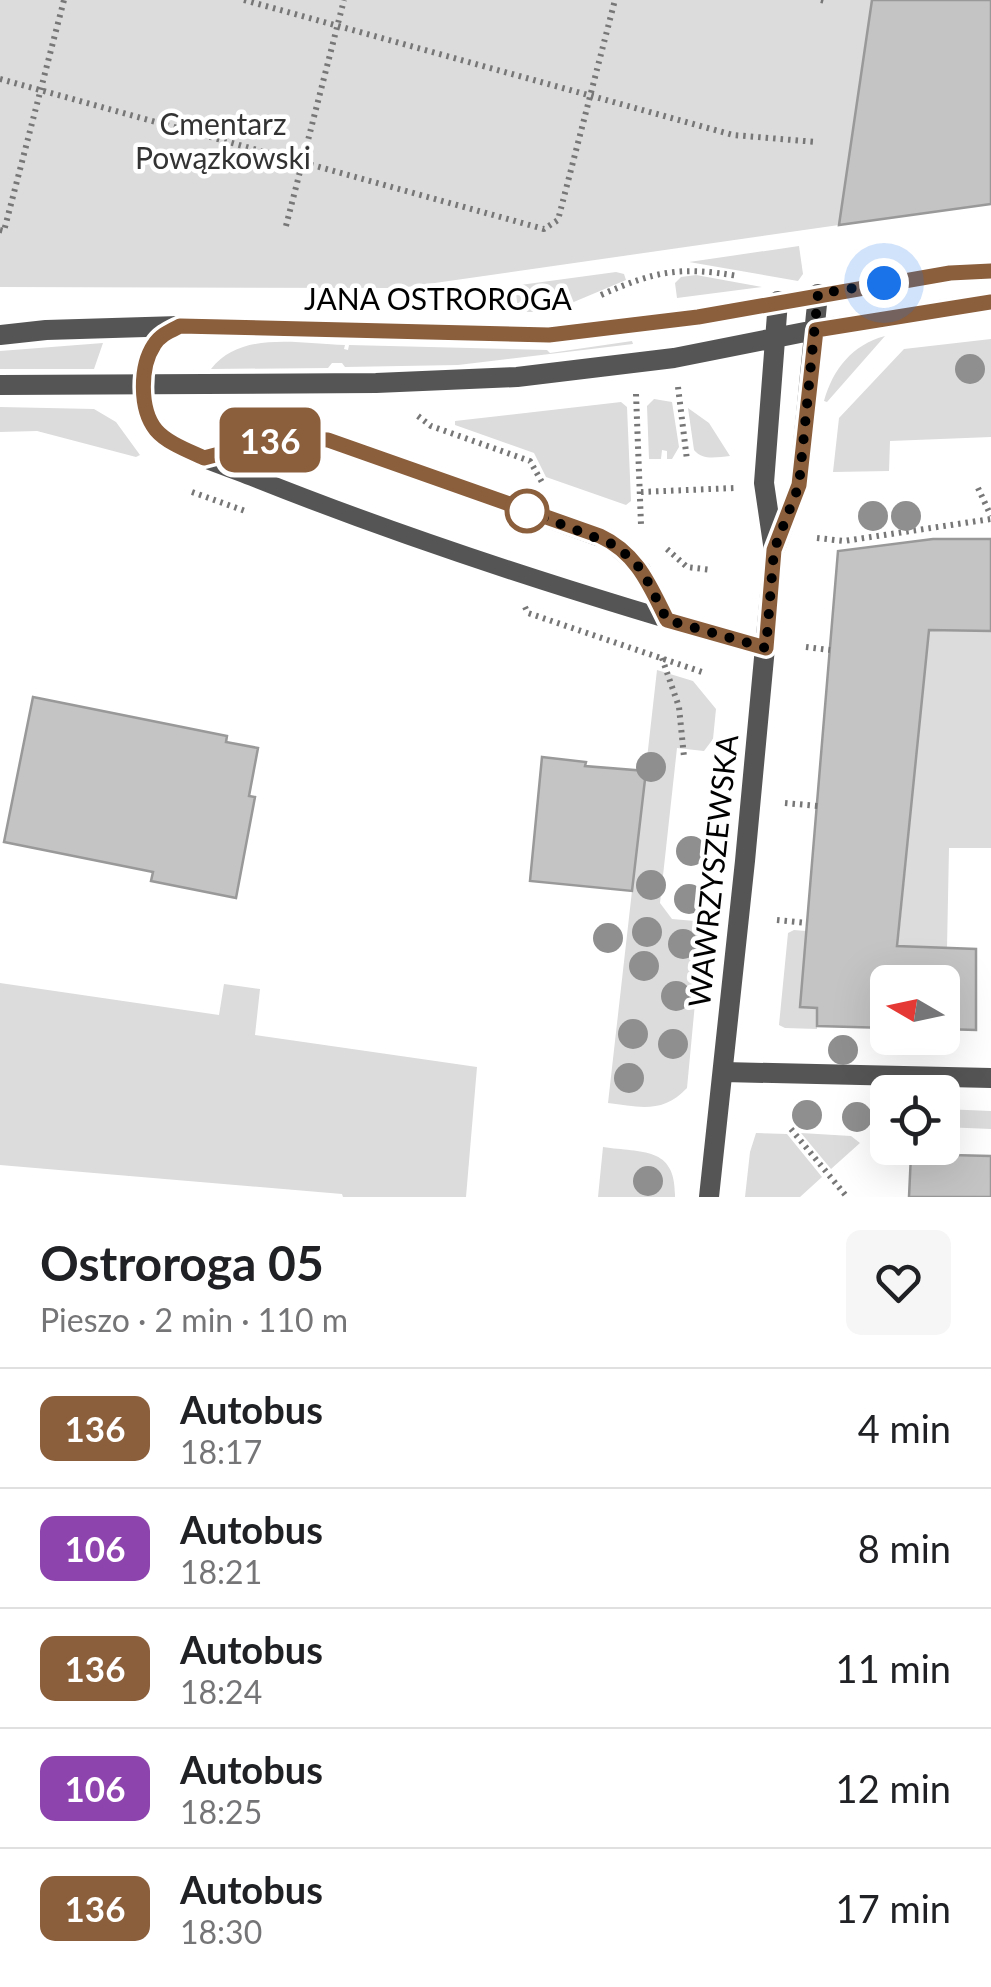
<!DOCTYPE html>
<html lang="pl">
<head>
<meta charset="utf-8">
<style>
	:root { --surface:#fff; --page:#f6f6f6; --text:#202124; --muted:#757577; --line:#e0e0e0 }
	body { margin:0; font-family:Lato,sans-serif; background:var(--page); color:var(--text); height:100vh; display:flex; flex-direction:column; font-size:38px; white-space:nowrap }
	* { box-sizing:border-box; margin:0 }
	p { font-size:32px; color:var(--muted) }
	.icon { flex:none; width:55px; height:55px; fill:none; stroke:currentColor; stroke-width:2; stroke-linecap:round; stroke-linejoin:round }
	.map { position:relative; height:1197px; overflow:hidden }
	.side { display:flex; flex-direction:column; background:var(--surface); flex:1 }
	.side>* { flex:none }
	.badge { padding:0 20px; border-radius:15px; font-size:35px; line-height:65px }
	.needle { width:65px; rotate:279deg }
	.buttons { position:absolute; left:870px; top:965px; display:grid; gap:20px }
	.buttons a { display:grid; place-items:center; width:90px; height:90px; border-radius:15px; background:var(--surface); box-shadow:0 10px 40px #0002; font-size:50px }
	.you { position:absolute; width:50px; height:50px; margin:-25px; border:8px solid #fff; border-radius:50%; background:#1a73e8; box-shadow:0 0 0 15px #1a73e833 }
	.map>.badge { position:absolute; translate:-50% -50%; box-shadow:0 0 0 5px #fff }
	.round { display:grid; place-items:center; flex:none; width:105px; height:105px; border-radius:15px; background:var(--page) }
	.summary { display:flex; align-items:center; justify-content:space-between; height:170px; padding:0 40px }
	h1 { font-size:48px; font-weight:700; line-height:75px }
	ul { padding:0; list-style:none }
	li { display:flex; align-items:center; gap:30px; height:120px; padding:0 40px; border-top:2px solid var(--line) }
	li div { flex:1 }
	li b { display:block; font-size:38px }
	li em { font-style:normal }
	li .badge { min-width:110px; font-weight:700; text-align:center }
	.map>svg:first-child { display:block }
	.green { fill:#dcdcdc }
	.building { fill:#c4c4c4; stroke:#999; stroke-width:2.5 }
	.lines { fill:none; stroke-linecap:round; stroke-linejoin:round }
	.path { stroke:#777; stroke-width:6; stroke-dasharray:2.5 5; stroke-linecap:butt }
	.lane { stroke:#555; stroke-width:18 }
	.street { stroke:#555; stroke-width:20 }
	.tree { fill:#8f8f8f }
	.line-casing { stroke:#fff; stroke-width:22 }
	.line { stroke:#8b5e3c; stroke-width:15 }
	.walk { stroke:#000; stroke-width:10; stroke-dasharray:0 18 }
	.stop-dot { fill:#fff; stroke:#8b5e3c; stroke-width:5 }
	.labels { text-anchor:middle; stroke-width:9; stroke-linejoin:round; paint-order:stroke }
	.park-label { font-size:30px; fill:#333; stroke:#fff }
	.street-label { font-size:30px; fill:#000; stroke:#fff }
</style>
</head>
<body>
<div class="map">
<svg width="991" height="1197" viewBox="0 0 991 1197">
	<rect width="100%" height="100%" fill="#fff"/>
	<path class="green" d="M0 0H872L839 225 400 288 0 287Z
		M799 246 803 274 798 281 689 262Z
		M616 272 624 274 626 280 550 312H518L516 292 520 285Z
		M696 275 762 287 677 298 675 283 681 277Z
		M885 336 827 402 824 401C833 369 852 345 885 336Z
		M991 339V437L890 441 889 471 833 472 839 418 904 349Z
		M632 341 633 344 458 365 345 367 342 363H332L328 368 211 369C241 330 302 344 345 345L344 349 348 350 349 345 547 350 550 353Z
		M103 343 94 369H0V351Z
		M654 399 672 402 679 447 672 459H667V451L662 450 661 459H649L647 406Z
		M621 402 627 407 631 501 626 505 546 477 534 453 455 425V421Z
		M0 407 94 409 116 422 140 455 136 457 37 431 0 432Z
		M688 408 709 423 730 456C717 457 703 461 694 450Z
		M929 630 991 631V848H949L947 948 898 946Z
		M657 670 693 681 716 709 713 739 704 751 677 748 660 903 672 919 695 921 702 929 687 1088C663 1114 639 1107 608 1103Z
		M794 930 818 932 811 1007 817 1008V1029L785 1028 779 1025 788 933Z
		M0 983 219 1015 224 984 260 989 255 1035 477 1067 466 1197H343L342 1194 0 1165Z
		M943 1109 991 1111V1129L943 1127Z
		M756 1133 787 1134 822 1177 800 1197H745L750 1152Z
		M801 1133 851 1136 860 1143 831 1169Z
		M603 1147C643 1153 676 1146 675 1197H598Z"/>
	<path class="building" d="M872 0H991V204L839 225Z
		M933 539H991V631L929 630 897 946 976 949V1030L942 1029V982H888V1028L817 1026V1008L800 1007 838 551Z
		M33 697 227 736 226 742 258 748 249 796 255 797 236 898 151 881 153 872 4 842Z
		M542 757 586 762 585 766 646 771 632 891 530 881Z
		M911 1154 991 1156V1197H909Z"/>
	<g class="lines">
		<path class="path" d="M244 0 733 135 816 142
			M821 0 825 1
			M0 79 544 229 558 220 615 0
			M286 226 344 0
			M0 230 4 231 64 0
			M601 295C655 271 680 266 738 276
			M678 387 687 460
			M636 394 641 525
			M418 416 431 426 530 461 543 484
			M978 488 991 516
			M192 492 248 512
			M641 492 734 488
			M817 538 844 541 991 519
			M667 549 687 567 712 570
			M525 607 528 613 702 672
			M806 647 830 650
			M662 658 679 707 684 757
			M785 803 818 806
			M777 920 807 923
			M791 1129 847 1197"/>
		<path class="lane" d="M179 326C170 331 161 334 155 343 140 365 138 409 156 430 174 452 226 466 252 477 419 544 593 599 766 648
			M205 458C248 446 291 429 336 443L609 541 642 570 667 620"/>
		<path class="street" d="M0 335 46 330 179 326 549 335 698 317 950 273 991 271
			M0 385 376 383 517 377 674 358 815 330 991 302
			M775 549 799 485 818 294
			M724 1072 991 1078
			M709 1197 745 861 774 551 764 483 778 301"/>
	</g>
	<g class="tree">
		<circle cx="970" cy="369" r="15"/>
		<circle cx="873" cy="516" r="15"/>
		<circle cx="906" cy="516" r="15"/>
		<circle cx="651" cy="767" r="15"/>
		<circle cx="691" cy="851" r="15"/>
		<circle cx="651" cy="885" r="15"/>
		<circle cx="689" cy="899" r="15"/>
		<circle cx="647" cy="932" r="15"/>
		<circle cx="608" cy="938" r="15"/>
		<circle cx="683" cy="944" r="15"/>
		<circle cx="644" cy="966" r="15"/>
		<circle cx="676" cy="996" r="15"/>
		<circle cx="633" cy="1034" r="15"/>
		<circle cx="673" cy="1044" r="15"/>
		<circle cx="843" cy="1050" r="15"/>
		<circle cx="629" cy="1078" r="15"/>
		<circle cx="807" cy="1115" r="15"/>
		<circle cx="857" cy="1117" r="15"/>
		<circle cx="648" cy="1181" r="15"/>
	</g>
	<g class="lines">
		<g class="line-casing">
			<path id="line" d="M991 271 950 273 698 317 549 335 180 326C170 331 160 335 154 345 140 366 139 409 156 430 167 443 189 451 204 458L280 438 328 440 600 536C637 553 650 586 667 620L766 648 774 550 799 485 816 330 991 302"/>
		</g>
		<use href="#line" class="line"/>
		<path class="walk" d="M527 511 617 546 642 570 667 620 766 648 774 550 799 485 818 294 884 283"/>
	</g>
	<circle class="stop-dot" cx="527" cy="511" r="20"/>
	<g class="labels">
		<g class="park-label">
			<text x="223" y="135">Cmentarz<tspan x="223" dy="34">Powązkowski</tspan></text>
		</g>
		<g class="street-label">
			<text x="438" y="310">JANA OSTROROGA</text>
			<text transform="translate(714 871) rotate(-84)" y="10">WAWRZYSZEWSKA</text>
		</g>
	</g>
</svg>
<div class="buttons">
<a><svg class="needle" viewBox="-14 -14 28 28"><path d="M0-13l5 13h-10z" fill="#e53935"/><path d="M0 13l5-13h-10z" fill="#757577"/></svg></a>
<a><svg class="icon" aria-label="locate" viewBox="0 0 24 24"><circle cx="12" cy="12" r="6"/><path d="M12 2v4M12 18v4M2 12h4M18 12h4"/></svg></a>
</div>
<div class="you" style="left:884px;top:283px"></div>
<b class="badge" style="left:270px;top:440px;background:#8b5e3c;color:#fff">136</b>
</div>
<section class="side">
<div class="summary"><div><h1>Ostroroga 05</h1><p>Pieszo · 2 min · 110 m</p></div><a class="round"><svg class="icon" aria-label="heart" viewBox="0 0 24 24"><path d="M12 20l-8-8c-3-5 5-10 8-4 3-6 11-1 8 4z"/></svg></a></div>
<ul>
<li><span class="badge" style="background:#8b5e3c;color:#fff">136</span><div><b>Autobus</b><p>18:17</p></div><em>4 min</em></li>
<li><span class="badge" style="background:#8e44ad;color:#fff">106</span><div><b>Autobus</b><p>18:21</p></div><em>8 min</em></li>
<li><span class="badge" style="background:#8b5e3c;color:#fff">136</span><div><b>Autobus</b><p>18:24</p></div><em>11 min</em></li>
<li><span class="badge" style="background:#8e44ad;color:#fff">106</span><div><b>Autobus</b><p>18:25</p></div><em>12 min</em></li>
<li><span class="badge" style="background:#8b5e3c;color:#fff">136</span><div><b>Autobus</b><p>18:30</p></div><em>17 min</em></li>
</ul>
</section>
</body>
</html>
